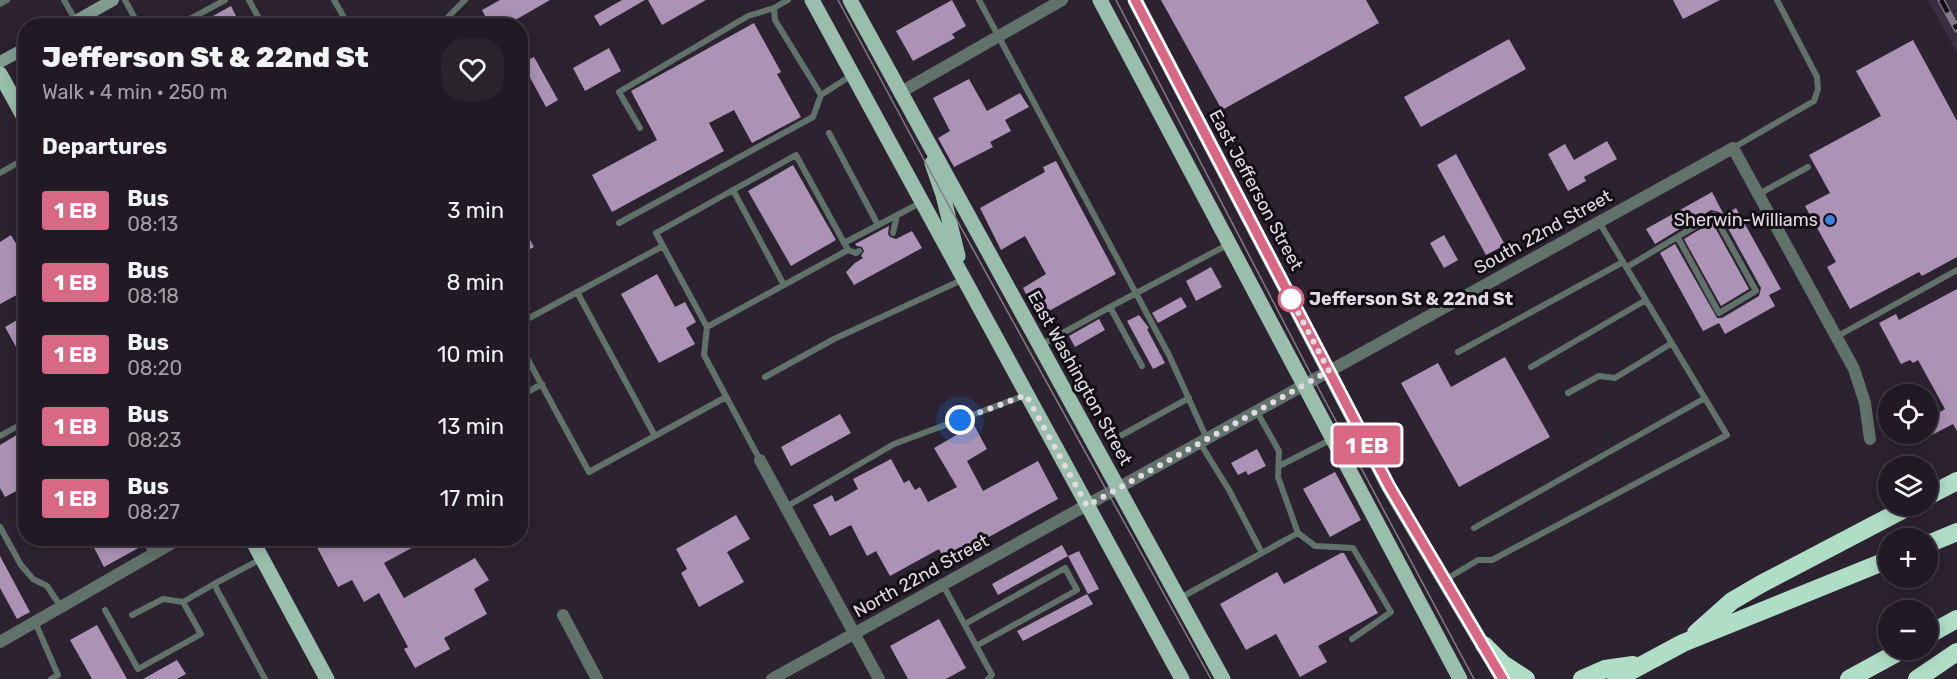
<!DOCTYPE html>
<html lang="en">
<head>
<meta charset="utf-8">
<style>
	:root { --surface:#211a24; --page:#29232c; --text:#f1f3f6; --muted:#a2a1a6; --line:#3e3841 }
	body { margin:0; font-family:Rubik,sans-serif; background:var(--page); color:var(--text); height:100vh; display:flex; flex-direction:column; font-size:22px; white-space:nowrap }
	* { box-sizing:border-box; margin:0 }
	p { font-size:20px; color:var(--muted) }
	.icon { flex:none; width:33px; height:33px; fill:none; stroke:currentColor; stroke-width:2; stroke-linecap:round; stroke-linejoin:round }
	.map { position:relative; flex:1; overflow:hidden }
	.drawer { position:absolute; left:18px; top:18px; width:510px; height:528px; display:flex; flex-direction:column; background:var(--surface); border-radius:24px; box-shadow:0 3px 15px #0003,0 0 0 2px var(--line) }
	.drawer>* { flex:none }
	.badge { padding:0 12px; border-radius:4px; font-size:21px; line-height:39px }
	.fabs { position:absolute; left:1878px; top:384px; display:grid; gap:12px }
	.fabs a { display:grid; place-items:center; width:60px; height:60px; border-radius:50%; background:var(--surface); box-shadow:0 3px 15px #0003,0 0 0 2px var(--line); font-size:30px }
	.you { position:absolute; width:30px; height:30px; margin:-15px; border:4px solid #fff; border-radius:50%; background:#1a73e8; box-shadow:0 0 0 9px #1a73e833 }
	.map>.badge { position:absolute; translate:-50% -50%; box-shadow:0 0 0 3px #fff }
	h2 { padding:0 24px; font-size:22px; line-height:54px }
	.round { display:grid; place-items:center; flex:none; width:63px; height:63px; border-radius:24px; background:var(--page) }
	.headline { display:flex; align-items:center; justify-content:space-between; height:102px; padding:0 24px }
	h1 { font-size:28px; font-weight:800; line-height:45px }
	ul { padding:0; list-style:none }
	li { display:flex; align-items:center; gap:18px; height:72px; padding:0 24px }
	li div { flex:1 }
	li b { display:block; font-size:22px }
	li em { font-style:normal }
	li .badge { min-width:66px; font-weight:700; text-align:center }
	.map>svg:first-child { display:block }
	.built { fill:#3a2d3f }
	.building { fill:#ac93b5 }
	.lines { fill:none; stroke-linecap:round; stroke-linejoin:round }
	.service { stroke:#607269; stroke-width:6 }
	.minor { stroke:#607269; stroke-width:12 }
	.secondary { stroke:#809d8f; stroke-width:12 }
	.primary { stroke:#99beac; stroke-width:15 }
	.motorway { stroke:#afddc6; stroke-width:18 }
	.tram { stroke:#827a85; stroke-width:1.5 }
	.rail-casing { stroke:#827a85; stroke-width:7 }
	.rail { stroke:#120e14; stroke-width:4.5; stroke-dasharray:14; stroke-linecap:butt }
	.line-casing { stroke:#fff; stroke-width:14 }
	.line { stroke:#d96885; stroke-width:9 }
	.walk { stroke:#e1dae3; stroke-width:6; stroke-dasharray:0 10.8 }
	.shop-dot { fill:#3f7fe0; stroke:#120e14; stroke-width:2 }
	.stop-dot { fill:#fff; stroke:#d96885; stroke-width:3 }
	.labels { text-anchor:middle; stroke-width:6; stroke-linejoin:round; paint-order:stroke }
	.street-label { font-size:18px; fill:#e1dae3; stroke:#120e14 }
	.poi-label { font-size:18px; fill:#e1dae3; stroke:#120e14; text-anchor:end }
	.stop-label { font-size:18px; font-weight:bold; fill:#e1dae3; stroke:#120e14; text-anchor:start }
</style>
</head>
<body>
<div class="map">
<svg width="1957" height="679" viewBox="0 0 1957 679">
	<rect width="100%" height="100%" fill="#2c2230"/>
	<path class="built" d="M1928 0H1957V53Z"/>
	<path class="building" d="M500 0H550L505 26H490L482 10Z
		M622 0H645L600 26 594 16Z
		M648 0H706L662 25Z
		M952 0 966 26 952 34 955 38 913 61 896 31Z
		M1161 0H1366L1379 23 1222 110Z
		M1673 0H1720L1683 19Z
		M231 6 241 26H195Z
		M754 23 781 72 777 74 801 117 752 143 734 110 709 123 724 151 612 212 592 175 657 140 631 91Z
		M1509 39 1526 69 1421 127 1404 97Z
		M1913 40 1957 121V257L1922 276 1919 272 1850 309 1827 267 1836 262 1805 206 1830 193 1809 155 1881 116 1856 71Z
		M609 48 621 71 585 91 573 68Z
		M534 57 558 100 546 107 522 63Z
		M969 79 987 111 1020 93 1029 107 1005 120 1011 131 990 142 993 147 954 167 938 138 950 131 933 98Z
		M1607 141 1617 159 1584 177 1586 181 1568 191 1548 154 1565 144 1574 160Z
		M1456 154 1505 245 1486 255 1437 165Z
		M1056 161 1116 274 1038 317 1023 288 1046 274 1025 236 1001 250 980 208 1045 172 1043 167Z
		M793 165 836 240 791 266 748 191Z
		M1712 192 1724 215 1736 208 1781 289 1769 295 1775 306 1725 334 1719 323 1703 331 1660 253 1675 244 1717 318H1722L1759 296 1761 288 1719 212 1711 210 1655 244 1646 229Z
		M520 222 534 247 520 254Z
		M1712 222 1749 289 1721 306 1684 239Z
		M889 226 888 234 890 237 896 239 912 231 922 248 854 285 846 272 855 263 863 258 861 256 864 251 862 247 857 246 855 244Z
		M11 235 26 261V290L0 304V242Z
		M1444 235 1458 260 1444 268 1430 243Z
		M1211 267 1222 287 1196 301 1186 281Z
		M657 274 675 307 685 302 696 322 686 328 695 344 659 363 621 294Z
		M1957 289V431L1953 424 1928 437V419L1945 409 1918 360 1913 363 1910 360 1901 364 1879 323 1896 314 1899 320Z
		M1181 297 1187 307 1158 323 1152 313Z
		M26 315V365L5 327Z
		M1139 315 1149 328 1147 329 1165 363 1153 369 1127 321Z
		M1099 319 1105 330 1075 347 1069 336Z
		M1505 357 1550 437 1459 487 1401 383 1438 363 1451 387Z
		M840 414 851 433 791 466 781 447Z
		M974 425 987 449 967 461 983 491 1038 461 1058 499 945 561 939 549 890 576 876 551 867 556 851 525 830 536 813 505 832 495 835 502 858 489 853 479 891 459 904 483 909 480 915 490 920 487 928 502 957 487 934 448Z
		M20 433 26 443V486L5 497 0 488V445Z
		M1257 449 1266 466 1248 475 1246 471 1238 475 1231 463Z
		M1335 472 1361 520 1330 537 1303 489Z
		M736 515 750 539 727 552 744 582 699 607 681 573 687 569 676 549Z
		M89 538H139L142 546 104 567Z
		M312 538H430L384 563 404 598 475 558 489 580 474 589 487 614 444 638 450 649 415 668 404 649 408 647 379 593 364 602 352 580 338 587Z
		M1062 545 1068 556 998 595 992 584Z
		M1079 551 1099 589 1088 594 1068 556Z
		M1341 553H1344L1378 613 1318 646 1327 662 1300 677 1276 634 1246 650 1220 604 1277 572 1284 584Z
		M0 556 30 612 17 619 0 588Z
		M1087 594 1093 604 1023 641 1017 631Z
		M939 619 966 668 946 679H908L890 646Z
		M97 625 127 679H92L70 640Z
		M177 660 186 674 177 679H143Z"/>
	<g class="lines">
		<path class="service" d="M64 0 76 21
			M125 0 139 26
			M249 0 263 26
			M334 0 349 26
			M788 0 774 8 775 20 821 95 852 75
			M979 0 1169 355 1207 439
			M0 4 7 0
			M177 26 225 0
			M439 26 465 0
			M640 128 619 92 748 16 774 8
			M829 133 878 225
			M1733 148 1814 101 1818 89 1817 77 1777 0
			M0 173 26 158
			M733 190 784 285
			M1759 194 1808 167
			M619 223 813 117 821 95
			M893 233 897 215
			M844 243 922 202
			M663 246 656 233 796 155 848 250 856 253 859 251
			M1627 267 1714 215 1756 291 1719 313 1678 238
			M577 292 655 436
			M1110 307 1229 244
			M520 323 663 246 707 327 704 355 760 460
			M707 327 848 250
			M1836 337 1957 270
			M520 345 589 472 726 397
			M1041 345 1110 307 1142 366
			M1458 352 1623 262
			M1531 367 1646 300
			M765 377 834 339 964 279
			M1568 393 1599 376 1615 378 1672 343
			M520 396 542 384
			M1257 412 1279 451 1278 477 1298 533 1262 553
			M1122 435 1189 398
			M0 436 18 426H26
			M1279 466 1332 439
			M786 507 894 444 1026 395
			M0 527 21 565 33 579 47 586 61 607
			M1474 528 1705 398
			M1298 533 1315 546 1353 548 1391 612 1352 639
			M144 538 153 555
			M261 559 214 584 265 679
			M1445 580 1478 560H1492L1727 435 1599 222
			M943 585 992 675 988 679
			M1180 598 1262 553 1229 490 1200 443
			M105 610 138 669 201 634 183 602 214 584
			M132 615 163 599 183 602
			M35 622 58 675 51 679
			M965 624 1065 568 1077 590 976 646"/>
		<path class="minor" d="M901 92 1062 0
			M760 460 879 679
			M563 615 597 679
			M0 642 181 538
			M772 679 1733 148 1854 369 1865 403 1870 439"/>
		<path class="secondary" d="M67 26 113 0
			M0 62 26 48"/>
		<path class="primary" d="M812 0 1182 679
			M850 0 1223 679
			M1100 0 1460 679
			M1135 0 1389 487 1503 679
			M0 74 26 121
			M932 163 943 195 958 256
			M251 538 327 679"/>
		<path class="motorway" d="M1928 496 1957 481
			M1928 544 1957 532
			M1696 633 1732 601 1761 584 1910 506
			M1928 635 1957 619
			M1484 645 1503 664 1526 679
			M1582 679 1605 669 1633 665
			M1616 679 1683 643 1888 560
			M1849 679 1902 650
			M1917 679 1957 652"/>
		<path class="tram" d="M838 0 943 195 1211 679
			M1116 0 1314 380 1474 679"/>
		<g class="rail-casing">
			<path id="rail" d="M1941 0 1957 29"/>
		</g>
		<use href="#rail" class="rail"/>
	</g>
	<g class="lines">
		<g class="line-casing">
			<path id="line" d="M1135 0 1389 486 1503 679"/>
		</g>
		<use href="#line" class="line"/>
		<path class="walk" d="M960 420 1026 395 1087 506 1329 371 1291 299"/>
	</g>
	<circle class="shop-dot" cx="1830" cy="220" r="6"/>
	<circle class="stop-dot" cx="1291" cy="299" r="12"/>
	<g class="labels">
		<g class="street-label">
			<text transform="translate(1256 190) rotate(62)" y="6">East Jefferson Street</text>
			<text transform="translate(1543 232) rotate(-29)" y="6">South 22nd Street</text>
			<text transform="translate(1080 378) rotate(61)" y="6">East Washington Street</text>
			<text transform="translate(921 576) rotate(-29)" y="6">North 22nd Street</text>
		</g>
		<g class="poi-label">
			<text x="1818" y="226">Sherwin-Williams</text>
		</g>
		<g class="stop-label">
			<text x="1309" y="305">Jefferson St &amp; 22nd St</text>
		</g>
	</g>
</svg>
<div class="fabs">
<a><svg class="icon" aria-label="locate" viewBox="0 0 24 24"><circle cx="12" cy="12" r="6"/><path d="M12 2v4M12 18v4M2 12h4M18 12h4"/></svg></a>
<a><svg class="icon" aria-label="layers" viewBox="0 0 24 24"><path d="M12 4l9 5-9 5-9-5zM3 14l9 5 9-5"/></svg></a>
<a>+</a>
<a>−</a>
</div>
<div class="you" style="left:960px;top:420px"></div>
<b class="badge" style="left:1367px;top:445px;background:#d96885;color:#fff">1 EB</b>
<section class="drawer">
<div class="headline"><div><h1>Jefferson St &amp; 22nd St</h1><p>Walk · 4 min · 250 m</p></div><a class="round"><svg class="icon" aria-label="heart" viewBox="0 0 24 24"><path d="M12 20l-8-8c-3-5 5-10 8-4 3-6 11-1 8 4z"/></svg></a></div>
<h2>Departures</h2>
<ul>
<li><span class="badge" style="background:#d96885;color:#fff">1 EB</span><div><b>Bus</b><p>08:13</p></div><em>3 min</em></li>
<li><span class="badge" style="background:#d96885;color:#fff">1 EB</span><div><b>Bus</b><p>08:18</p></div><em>8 min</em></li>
<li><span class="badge" style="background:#d96885;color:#fff">1 EB</span><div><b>Bus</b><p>08:20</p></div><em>10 min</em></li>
<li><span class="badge" style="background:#d96885;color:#fff">1 EB</span><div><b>Bus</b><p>08:23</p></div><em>13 min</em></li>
<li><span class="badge" style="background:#d96885;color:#fff">1 EB</span><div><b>Bus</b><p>08:27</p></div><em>17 min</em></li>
</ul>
</section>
</div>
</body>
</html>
